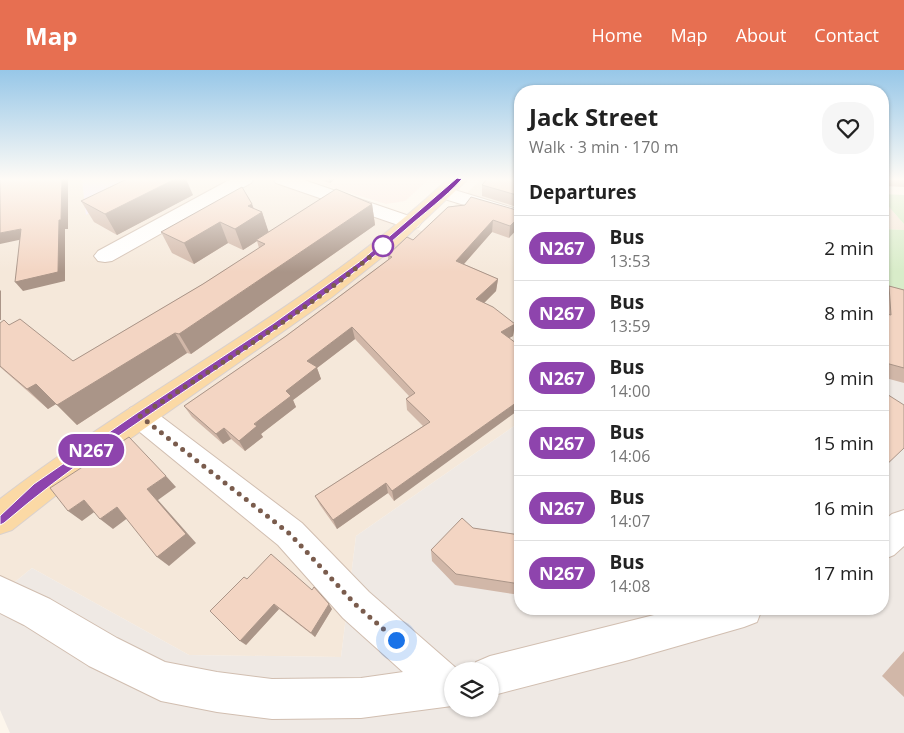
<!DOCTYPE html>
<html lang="en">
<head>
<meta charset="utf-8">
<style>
	:root { --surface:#fff; --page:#f6f6f6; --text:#222; --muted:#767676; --line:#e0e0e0; --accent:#e76f51 }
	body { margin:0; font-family:"Open Sans",sans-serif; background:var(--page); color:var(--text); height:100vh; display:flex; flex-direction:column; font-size:19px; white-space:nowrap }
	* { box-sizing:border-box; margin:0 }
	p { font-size:16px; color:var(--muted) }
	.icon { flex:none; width:28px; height:28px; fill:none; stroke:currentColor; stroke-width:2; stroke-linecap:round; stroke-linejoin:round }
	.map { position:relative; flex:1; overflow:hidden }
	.sheet { position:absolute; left:514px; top:15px; width:375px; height:530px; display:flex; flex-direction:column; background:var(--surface); border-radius:20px; box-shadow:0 1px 4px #0004 }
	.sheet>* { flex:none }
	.badge { padding:0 10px; border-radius:16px; font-size:18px; line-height:32px }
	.controls { position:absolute; left:444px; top:592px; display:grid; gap:10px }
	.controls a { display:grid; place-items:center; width:55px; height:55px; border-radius:50%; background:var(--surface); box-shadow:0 1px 4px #0004; font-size:25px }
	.you { position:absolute; width:25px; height:25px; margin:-12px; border:4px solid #fff; border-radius:50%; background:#1a73e8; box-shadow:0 0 0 8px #1a73e833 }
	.map>.badge { position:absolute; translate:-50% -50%; box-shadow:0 0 0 2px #fff }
	h2 { padding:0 15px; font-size:19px; line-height:45px }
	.round { display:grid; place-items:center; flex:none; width:52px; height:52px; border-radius:20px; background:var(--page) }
	.headline { display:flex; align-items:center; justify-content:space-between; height:85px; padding:0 15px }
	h1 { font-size:24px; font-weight:700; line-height:38px }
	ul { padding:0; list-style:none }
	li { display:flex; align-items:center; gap:15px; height:65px; padding:0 15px; border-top:1px solid var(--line) }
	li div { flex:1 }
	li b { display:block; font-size:19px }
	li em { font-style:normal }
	li .badge { min-width:55px; font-weight:700; text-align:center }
	header { display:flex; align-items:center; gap:30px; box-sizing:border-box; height:70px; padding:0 25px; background:var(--accent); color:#fff }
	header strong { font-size:24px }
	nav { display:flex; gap:28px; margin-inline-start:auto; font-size:18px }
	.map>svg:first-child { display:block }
	.residential { fill:#f5e8da }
	.commercial { fill:#fde8e0 }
	.industrial { fill:#efe9e4; fill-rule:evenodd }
	.education { fill:#f3e8fa }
	.green { fill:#d8ecc9 }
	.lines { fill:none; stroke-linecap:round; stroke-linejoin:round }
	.minor-casing { stroke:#d1beb0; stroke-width:2 }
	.primary-casing { stroke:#dad1cd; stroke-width:2 }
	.minor { fill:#fff; fill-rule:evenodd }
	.primary { fill:#fbd9a5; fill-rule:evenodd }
	.wall { fill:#d1b7a8 }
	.shaded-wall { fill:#aa9588 }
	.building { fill:#f3d5c3; stroke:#aa9588 }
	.line { fill:#8e44ad; stroke:#fff }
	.walk { stroke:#7a5c4d; stroke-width:5; stroke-dasharray:0 9 }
	.stop-dot { fill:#fff; stroke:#8e44ad; stroke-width:2.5 }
</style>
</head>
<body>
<header>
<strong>Map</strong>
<nav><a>Home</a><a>Map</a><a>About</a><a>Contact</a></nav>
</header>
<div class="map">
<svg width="904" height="663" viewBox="0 0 904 663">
	<rect width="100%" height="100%" fill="#fdf6ec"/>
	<path class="residential" d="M0 109H82L86 144 146 109H283L427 163 481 109H520V352L356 466 341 587 189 585 32 498 0 524Z
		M883 130 904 154V160L883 159Z"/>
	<path class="commercial" d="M304 109H429L405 131 386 134Z"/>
	<path class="industrial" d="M883 226 904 231V663H10L0 640V524L32 498 189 585 341 587 356 466 520 352V539H882ZM452 601H490V639H452Z"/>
	<path class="education" d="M82 109H146L86 145Z"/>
	<path class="green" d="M883 124 904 125V154L883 130Z
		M882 159 904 160V231L883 226Z"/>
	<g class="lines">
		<g class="minor-casing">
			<path id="minor" d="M231 109H254L251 113 112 191 105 192 98 191 94 186 98 181Z
				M273 109H301L418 149 421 153 418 157 411 159 404 157 276 113Z
				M445 117 520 140V152L438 127 436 123 438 119Z
				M140 335 150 338 302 453 369 522 456 598 464 601H452V636L361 648 272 649 217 642 161 631 89 596 24 555 0 543V506L50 529 117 568 165 592 217 602 272 609 361 608 403 602 343 548 278 475 130 354 126 346 130 338Z
				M904 440V476L894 485 882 490V452L892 444Z
				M678 539H762L757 552 744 557 629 590 490 626V601H472L476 592 490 586Z"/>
		</g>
		<g class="primary-casing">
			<path id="primary" d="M448 109H468L401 172 332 227 111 382 12 460 0 464V429C146 317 313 236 448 109Z"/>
		</g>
		<use href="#minor" class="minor"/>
		<use href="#primary" class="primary"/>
	</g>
	<path class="wall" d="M317 109H335L330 113Z
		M520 109V138L482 126V115Z
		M882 109H904V117L885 116 882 115Z
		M193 125 117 165 94 152 81 131Z
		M252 134 254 139 262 142 268 162 372 134 375 155 191 284 187 283 77 355 56 334 48 339 0 297V253L9 255 73 291 203 214 259 178 257 171 243 180 228 173 194 194 172 183 161 162Z
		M520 141 509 168 492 162 464 194 498 209 496 221 484 233 515 254 513 266 509 268 394 431 388 423 337 459 320 435 315 426 423 356 407 340 406 329 409 326 355 269 317 298 321 309 293 330 296 337 261 364 263 367 245 381 231 369 223 374 192 347 184 336 286 266 388 190V185L413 170Z
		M889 216 904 220V313L882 307V224Z
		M473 458 520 465V525L455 515 432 491 431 480Z
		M247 509 332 539 315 567 279 539 246 575Z
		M904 581V627L882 606Z"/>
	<path class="shaded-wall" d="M62 109H68V159H65V211L23 221 15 212 59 150Z
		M175 109H186L193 125 117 165 105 144Z
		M329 109H335L330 113Z
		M252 134 256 146 262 142 269 163 256 170 257 171 243 180 235 159 248 136Z
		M372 134 375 155 191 284 179 264Z
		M520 146V156L509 168 510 156Z
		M493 150 492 162 456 203V191Z
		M220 152 228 173 194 194 184 173Z
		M21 159 28 168 0 174V163Z
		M498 209 496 221 476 241V229Z
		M0 220 1 221V250H0Z
		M515 254 513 266 500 273 501 262Z
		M352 257 355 269 317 298 321 309 293 330 296 337 261 364 263 367 245 381 239 371 286 321 307 291Z
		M175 263 187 283 77 355 57 335Z
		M36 314 56 334 48 339 27 319Z
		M520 330V339L394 431 392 421Z
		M224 358 231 369 223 374 216 364Z
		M166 406 176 417 158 430 196 473 169 496 157 487 147 419Z
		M386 413 388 423 337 459 333 450Z
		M84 430 97 440 82 451 68 441Z
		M117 437 129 447 113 459 100 449Z
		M274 534 279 539 246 575 240 571Z
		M329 534 332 539 315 567 311 563Z"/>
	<path class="building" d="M0 109H62L61 150H59L58 202 15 212 21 159 0 163Z
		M127 109H175L105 144 81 131Z
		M487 109H520V126L482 115Z
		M242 117 252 134 248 136 262 142 235 159 220 152 184 173 161 162Z
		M336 119 372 134 179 264 175 263 57 335 36 314 27 319 0 296V253L4 250 9 255 20 249 73 291 203 214 265 174 256 170Z
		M471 127 520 141V146L510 156 493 150 456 191 498 209 476 229 493 237 515 254 501 262 520 276V330L392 421 386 413 333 450 315 426 430 352 406 329 415 323 352 257 307 291 317 297 286 321 291 326 254 354 257 356 239 371 224 358 216 364 184 336 286 266 344 223 392 187 388 185 407 167 413 170 448 137 465 135Z
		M889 216 904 220V298L882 292V243L891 245Z
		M882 321 904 335V378L882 399Z
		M129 367 166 406 147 419 186 464 157 487 117 437 100 449 84 430 68 441 50 418Z
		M462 448 473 458 520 465V514L456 504 431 480Z
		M271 484 312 520 314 517 329 534 311 563 274 534 240 571 210 541 244 507 247 509Z"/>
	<linearGradient id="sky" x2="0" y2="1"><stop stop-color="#97c7e8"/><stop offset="0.54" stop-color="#fefbf6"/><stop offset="1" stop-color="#fefbf6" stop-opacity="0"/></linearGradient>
	<rect width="904" height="202" fill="url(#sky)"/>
	<path class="line" d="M457 108 462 109C445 128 424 143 405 160 281 270 130 345 4 453L0 455V446L34 414 137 343 274 253 362 190Z"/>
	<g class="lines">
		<path class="walk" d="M383 176C308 240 223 292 140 346L290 464 356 535 396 570"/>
	</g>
	<circle class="stop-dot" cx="383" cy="176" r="10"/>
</svg>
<div class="controls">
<a><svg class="icon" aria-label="layers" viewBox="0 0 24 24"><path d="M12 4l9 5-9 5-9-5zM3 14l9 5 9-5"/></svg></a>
</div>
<div class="you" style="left:396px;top:570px"></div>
<b class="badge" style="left:91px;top:380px;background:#8e44ad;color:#fff">N267</b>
<section class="sheet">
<div class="headline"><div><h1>Jack Street</h1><p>Walk · 3 min · 170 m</p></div><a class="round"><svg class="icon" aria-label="heart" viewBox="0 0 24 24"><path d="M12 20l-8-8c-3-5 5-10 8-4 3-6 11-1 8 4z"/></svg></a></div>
<h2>Departures</h2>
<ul>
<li><span class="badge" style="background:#8e44ad;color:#fff">N267</span><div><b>Bus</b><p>13:53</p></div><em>2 min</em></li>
<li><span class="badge" style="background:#8e44ad;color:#fff">N267</span><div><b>Bus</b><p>13:59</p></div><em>8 min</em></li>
<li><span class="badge" style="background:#8e44ad;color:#fff">N267</span><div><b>Bus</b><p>14:00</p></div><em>9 min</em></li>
<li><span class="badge" style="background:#8e44ad;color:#fff">N267</span><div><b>Bus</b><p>14:06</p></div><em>15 min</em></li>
<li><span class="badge" style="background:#8e44ad;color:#fff">N267</span><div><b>Bus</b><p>14:07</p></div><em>16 min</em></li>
<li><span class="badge" style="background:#8e44ad;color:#fff">N267</span><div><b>Bus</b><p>14:08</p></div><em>17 min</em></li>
</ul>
</section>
</div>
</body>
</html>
